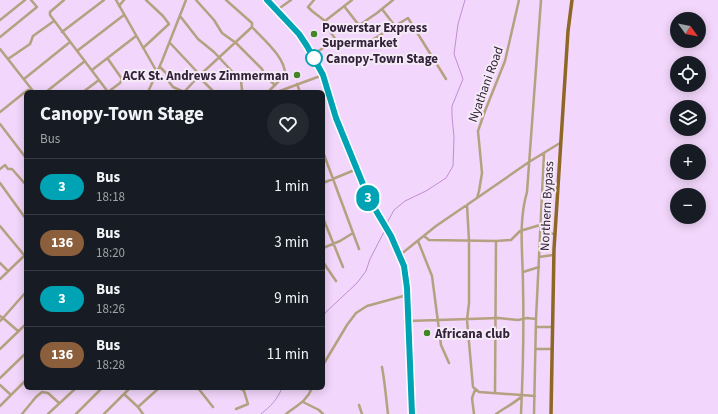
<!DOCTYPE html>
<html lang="en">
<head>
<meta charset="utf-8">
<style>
	:root { --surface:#171b24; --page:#242831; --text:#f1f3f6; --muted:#9ea1a6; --line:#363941 }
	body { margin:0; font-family:"Source Sans 3",sans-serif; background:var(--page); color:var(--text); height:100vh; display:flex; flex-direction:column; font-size:15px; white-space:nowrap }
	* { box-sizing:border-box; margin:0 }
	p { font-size:13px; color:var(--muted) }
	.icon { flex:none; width:22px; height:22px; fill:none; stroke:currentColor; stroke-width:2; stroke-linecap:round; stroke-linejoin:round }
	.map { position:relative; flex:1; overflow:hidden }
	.side { position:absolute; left:24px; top:90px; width:301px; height:300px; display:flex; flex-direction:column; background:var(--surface); border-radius:6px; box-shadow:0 2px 10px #0003 }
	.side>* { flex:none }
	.badge { padding:0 8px; border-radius:13px; font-size:14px; line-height:26px }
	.needle { width:26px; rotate:123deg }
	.tools { position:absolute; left:670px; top:12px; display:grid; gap:8px }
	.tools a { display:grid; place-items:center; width:36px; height:36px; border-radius:50%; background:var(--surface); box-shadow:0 2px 10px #0003; font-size:20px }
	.map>.badge { position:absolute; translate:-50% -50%; box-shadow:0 0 0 2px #fff }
	.round { display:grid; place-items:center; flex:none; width:42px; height:42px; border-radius:21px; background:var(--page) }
	.summary { display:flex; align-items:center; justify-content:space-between; height:68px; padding:0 16px }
	h1 { font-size:19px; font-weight:700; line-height:30px }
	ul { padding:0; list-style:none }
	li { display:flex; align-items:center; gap:12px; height:56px; padding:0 16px; border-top:1px solid var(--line) }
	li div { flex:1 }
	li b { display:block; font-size:15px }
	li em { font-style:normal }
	li .badge { min-width:44px; font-weight:700; text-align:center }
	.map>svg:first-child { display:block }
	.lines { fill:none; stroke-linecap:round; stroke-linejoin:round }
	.stream { stroke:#c28ed3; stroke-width:1 }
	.street { stroke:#b5a080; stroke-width:2.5 }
	.secondary { stroke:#9f7f4e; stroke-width:3.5 }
	.primary { stroke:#8e6724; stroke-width:3.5 }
	.line-casing { stroke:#fff; stroke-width:9 }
	.line { stroke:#00a3b4; stroke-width:6 }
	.poi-dot { fill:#438527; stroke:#f4ebf7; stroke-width:1.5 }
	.stop-dot { fill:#fff; stroke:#00a3b4; stroke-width:2 }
	.labels { text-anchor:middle; stroke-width:4; stroke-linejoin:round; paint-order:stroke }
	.poi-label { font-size:13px; font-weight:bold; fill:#34223a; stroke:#f4ebf7; text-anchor:start }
	.stop-label { font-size:13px; font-weight:bold; fill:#34223a; stroke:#f4ebf7; text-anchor:start }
	.street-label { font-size:13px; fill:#34223a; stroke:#f4ebf7 }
</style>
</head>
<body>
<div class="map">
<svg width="718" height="414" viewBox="0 0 718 414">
	<rect width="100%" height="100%" fill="#f2d6fb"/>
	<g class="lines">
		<path class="stream" d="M387 223 394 210 405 201 426 191 446 178 453 166 454 137 452 116V106L463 79 454 54 458 24 465 0
			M323 316 326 312 357 283 366 271 370 259 385 230
			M261 414C271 406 277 400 282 388"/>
		<path class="street" d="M64 0 50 12V15L99 80
			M116 0 157 72
			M196 0 214 20 222 33 236 43 262 69 267 78 275 85
			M314 0 308 7 312 11 325 21
			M119 6 124 0
			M344 6 358 24H361L377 13 393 0
			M382 9 395 26
			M277 10 291 0
			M180 16 198 39 214 52 241 81 242 90 245 92
			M0 20 25 0
			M252 27C263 39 286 58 285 75L268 92
			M62 32 104 0
			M0 37 37 7 31 0
			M336 40 349 46 367 43 408 18 446 79
			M170 43 187 61 200 75 203 81 214 92
			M143 48 169 24 163 16 146 0
			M0 49 33 91
			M77 51 124 15
			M312 55 336 40 327 27V24L325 21 352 0
			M8 59 30 44 33 36 54 21
			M108 59 122 79 120 83 108 92
			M160 67 167 74 166 78 173 87 184 92
			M92 70 136 36
			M24 79 70 42
			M297 84 300 92
			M46 92 85 61
			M83 92 99 80 108 92
			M148 92 162 61 186 0
			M184 92 200 75 252 27V23L226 0
			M249 92 250 91 251 92
			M277 92 323 75
			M0 112 25 92 28 90 32 91
			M0 124 26 158
			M323 152 359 249
			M0 169 5 165 8 169H12L26 185
			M0 183 26 219
			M323 183 357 169
			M477 198 529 162 560 143
			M467 205 469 241V303L467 320 473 387 479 392 535 396
			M323 218 343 267
			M0 226 24 255
			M540 232 555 234
			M424 236 429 240 496 241 511 240 520 231 540 225
			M418 241 432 276 441 345 449 363
			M323 248 340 241 353 233
			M400 255 436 226 477 198 479 191 482 173 478 131 485 111 505 61 519 0
			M539 257 553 255
			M323 262 336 281
			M0 263 8 271
			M523 272 539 267
			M0 279 26 254
			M0 316 3 318 26 292
			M0 321 3 318 18 331
			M408 321 499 318 518 320 527 318 536 319
			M536 327H553
			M0 349 26 324
			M536 349H552
			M323 365 347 325 356 313 367 306 407 295
			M382 367C385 383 386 398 388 414
			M0 378 26 353
			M0 385 11 395 0 406
			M198 388 213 407
			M495 393 496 241
			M124 394 138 407 143 414
			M11 395 26 380
			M303 402 319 410 323 414
			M359 405 362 414
			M138 407 159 388
			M236 409 248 404 244 391 240 388
			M22 414 36 397 42 392 48 393 59 403
			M48 414 76 388
			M76 414 102 388
			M104 414 130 388
			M286 414C296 406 307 401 312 388
			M474 414 472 398 475 390
			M496 414C504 408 515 403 522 396
			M521 414C523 371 524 328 523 286 523 254 518 223 527 192L541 0
			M534 414 536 319 544 153"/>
		<path class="secondary" d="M267 0 299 35 307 46 323 75 336 118 369 199 394 242 404 266 407 288 413 414"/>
		<path class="primary" d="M551 414 554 249 568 31 572 0"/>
	</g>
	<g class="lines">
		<g class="line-casing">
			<path id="line" d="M267 0 299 34 307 46 323 75 336 118 369 199 391 236 404 266 407 288 412 414"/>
		</g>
		<use href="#line" class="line"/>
	</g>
	<g class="poi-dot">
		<circle cx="314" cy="34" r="4"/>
		<circle cx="297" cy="75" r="4"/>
		<circle cx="427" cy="333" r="4"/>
	</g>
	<circle class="stop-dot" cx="314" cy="58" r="8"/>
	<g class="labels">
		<g class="poi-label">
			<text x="322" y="32">Powerstar Express<tspan x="322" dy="15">Supermarket</tspan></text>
			<text x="289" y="80" text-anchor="end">ACK St. Andrews Zimmerman</text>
			<text x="435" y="338">Africana club</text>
		</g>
		<g class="stop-label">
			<text x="326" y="63">Canopy-Town Stage</text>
		</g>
		<g class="street-label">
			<text transform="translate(485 84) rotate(-70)" y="5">Nyathani Road</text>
			<text transform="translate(546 206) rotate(-87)" y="5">Northern Bypass</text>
		</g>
	</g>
</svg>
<div class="tools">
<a><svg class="needle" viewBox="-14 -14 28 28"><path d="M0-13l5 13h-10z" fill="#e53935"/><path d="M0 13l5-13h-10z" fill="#9ea1a6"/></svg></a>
<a><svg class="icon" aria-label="locate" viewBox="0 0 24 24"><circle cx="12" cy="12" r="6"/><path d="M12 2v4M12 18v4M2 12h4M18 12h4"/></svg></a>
<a><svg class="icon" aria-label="layers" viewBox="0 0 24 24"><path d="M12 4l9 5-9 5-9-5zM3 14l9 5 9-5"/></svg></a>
<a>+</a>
<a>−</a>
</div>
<b class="badge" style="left:368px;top:198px;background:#00a3b4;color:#fff">3</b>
<section class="side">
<div class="summary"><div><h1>Canopy-Town Stage</h1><p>Bus</p></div><a class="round"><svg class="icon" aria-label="heart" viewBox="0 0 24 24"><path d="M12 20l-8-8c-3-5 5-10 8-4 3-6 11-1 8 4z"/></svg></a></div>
<ul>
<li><span class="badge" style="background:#00a3b4;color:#fff">3</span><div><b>Bus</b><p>18:18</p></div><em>1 min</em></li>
<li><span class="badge" style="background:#8b5e3c;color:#fff">136</span><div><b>Bus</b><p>18:20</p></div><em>3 min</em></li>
<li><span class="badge" style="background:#00a3b4;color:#fff">3</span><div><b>Bus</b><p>18:26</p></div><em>9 min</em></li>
<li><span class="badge" style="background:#8b5e3c;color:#fff">136</span><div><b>Bus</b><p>18:28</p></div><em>11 min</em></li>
</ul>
</section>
</div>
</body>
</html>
